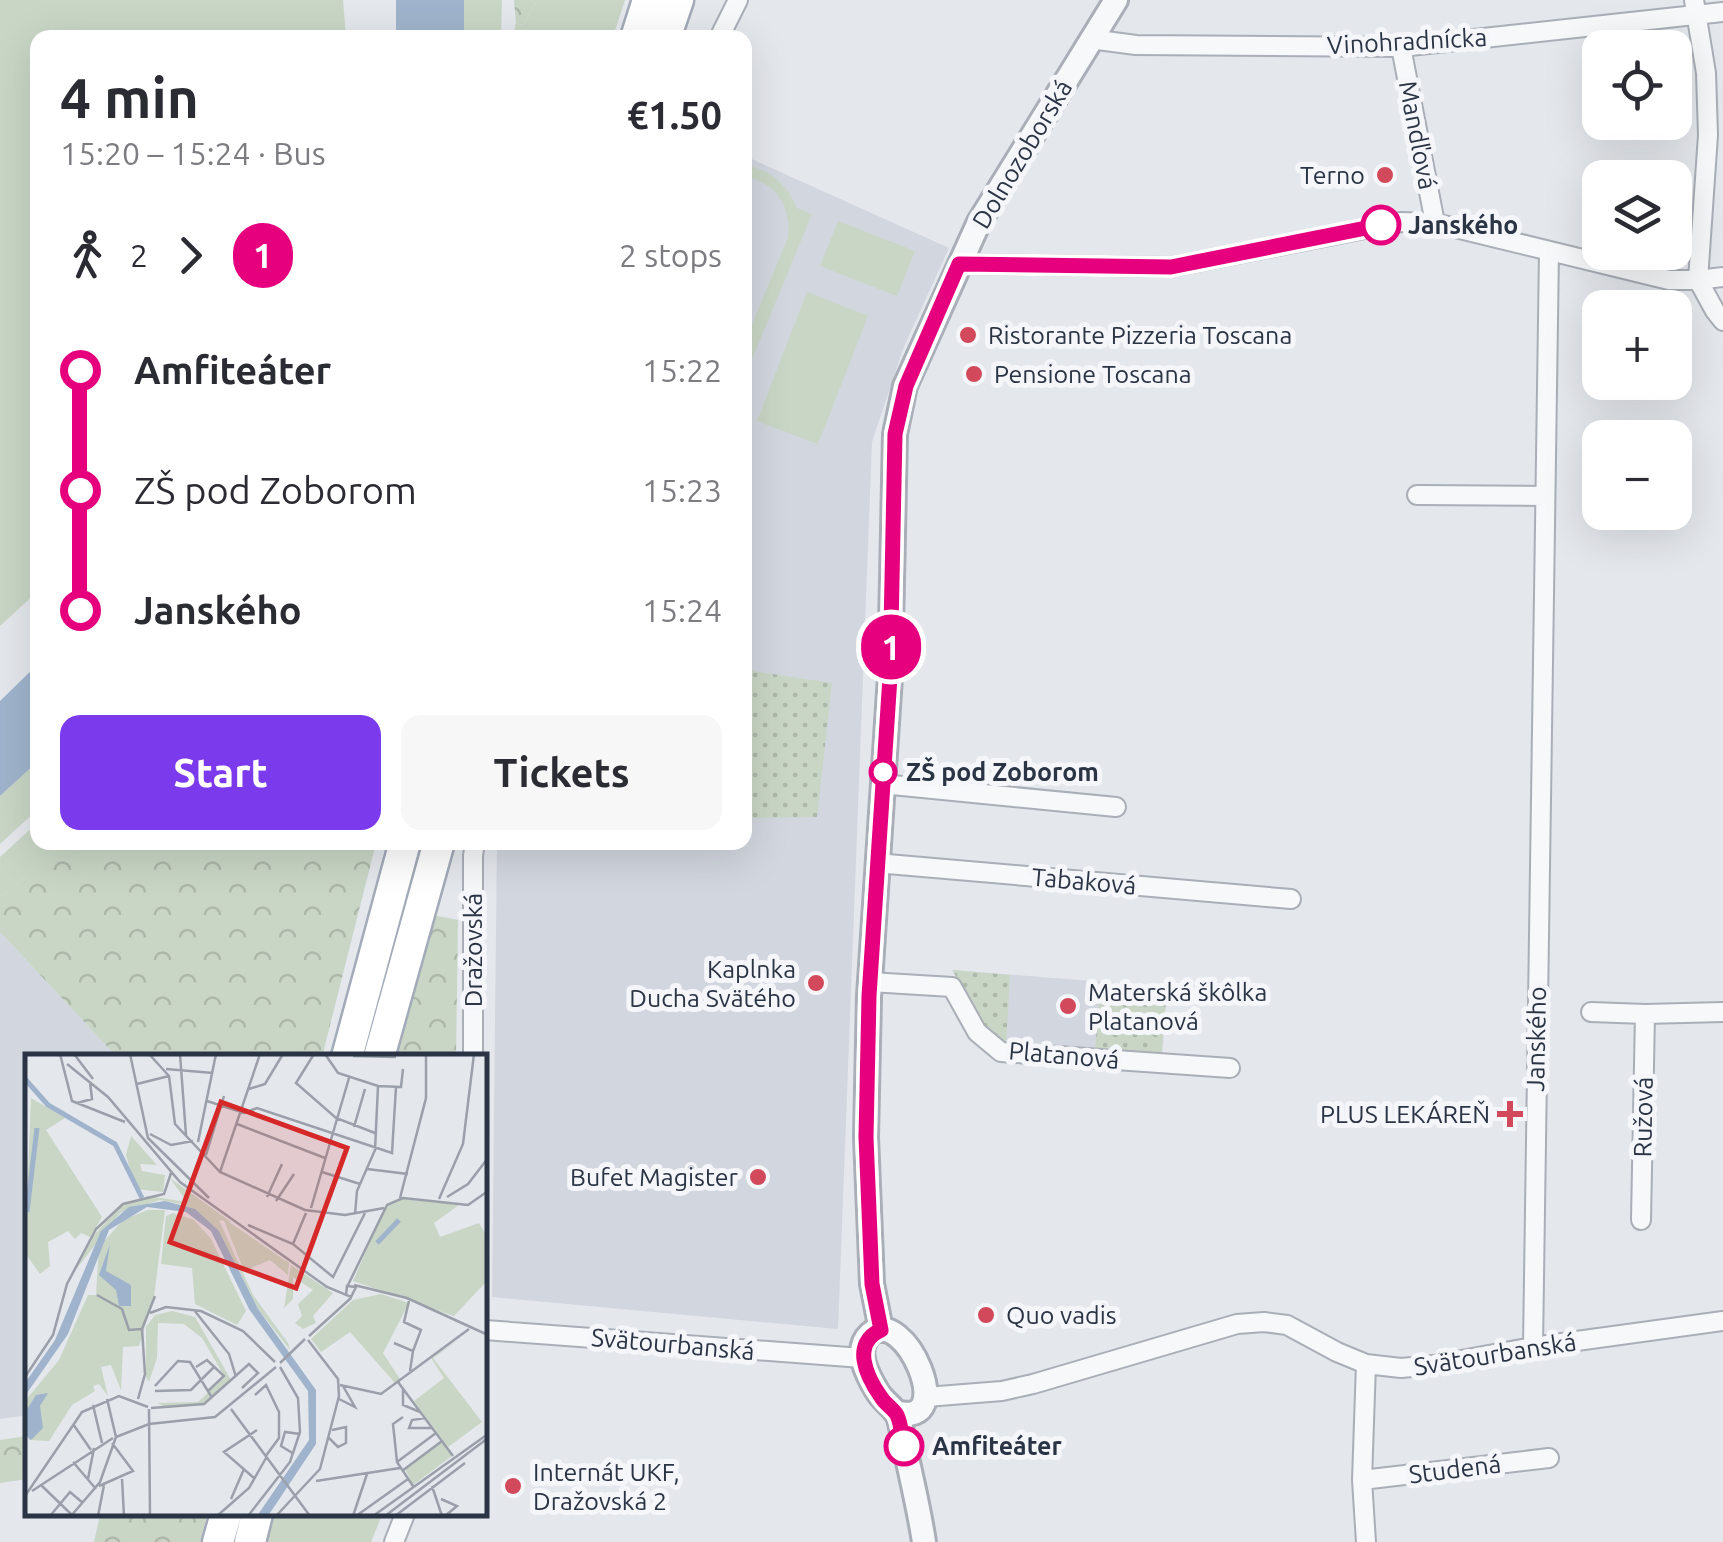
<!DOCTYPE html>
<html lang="en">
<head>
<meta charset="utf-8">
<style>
	:root { --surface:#fff; --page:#f7f7f7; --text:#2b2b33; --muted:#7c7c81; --accent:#7c3aed }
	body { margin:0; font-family:Ubuntu,sans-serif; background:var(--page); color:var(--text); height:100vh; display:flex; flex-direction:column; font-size:38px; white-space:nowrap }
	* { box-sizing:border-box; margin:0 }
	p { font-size:32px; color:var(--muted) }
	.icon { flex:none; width:55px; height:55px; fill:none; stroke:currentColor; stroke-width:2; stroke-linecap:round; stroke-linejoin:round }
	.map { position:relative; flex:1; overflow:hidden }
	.side { position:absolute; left:30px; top:30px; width:722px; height:820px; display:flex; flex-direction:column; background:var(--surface); border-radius:20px; box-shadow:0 10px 40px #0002 }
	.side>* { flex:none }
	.badge { padding:0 20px; border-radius:32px; font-size:35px; line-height:65px }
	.buttons { position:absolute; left:1582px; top:30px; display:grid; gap:20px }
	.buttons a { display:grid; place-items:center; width:110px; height:110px; border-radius:20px; background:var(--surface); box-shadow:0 10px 40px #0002; font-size:50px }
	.map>.badge { position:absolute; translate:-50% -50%; box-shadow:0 0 0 5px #fff }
	.legs { display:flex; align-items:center; gap:15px; height:110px; padding:0 30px; font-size:32px }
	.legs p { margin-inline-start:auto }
	.summary { display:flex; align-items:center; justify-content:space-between; height:170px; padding:0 30px }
	h1 { font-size:55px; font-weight:700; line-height:75px }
	.cta { display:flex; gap:20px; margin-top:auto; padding:20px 30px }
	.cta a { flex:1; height:115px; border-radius:20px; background:var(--accent); color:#fff; font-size:40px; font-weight:700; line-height:115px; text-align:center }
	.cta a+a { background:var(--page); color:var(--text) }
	ul { padding:0 30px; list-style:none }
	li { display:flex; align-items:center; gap:35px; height:120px; font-size:38px }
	li i { display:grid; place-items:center; width:15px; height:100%; margin:0 12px; background:currentColor }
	li i::after { content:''; width:25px; height:25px; margin:-12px; border:8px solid; border-radius:50%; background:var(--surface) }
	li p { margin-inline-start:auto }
	li:first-child i { background:linear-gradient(#0000 50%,currentColor 0) }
	li:last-child i { background:linear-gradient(currentColor 50%,#0000 0) }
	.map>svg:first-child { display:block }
	.built { fill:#d2d6de }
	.grass { fill:#c9d6c5 }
	.forest { fill:url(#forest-crowns) }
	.park { fill:url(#park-dots) }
	.water { fill:#9fb4cc }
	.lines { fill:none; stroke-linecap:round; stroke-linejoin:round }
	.minor-casing { stroke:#a9aeb7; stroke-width:22 }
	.tertiary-casing { stroke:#a9aeb7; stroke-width:28 }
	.primary-casing { stroke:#a3abb8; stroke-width:35 }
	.minor { stroke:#f7f8fa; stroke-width:18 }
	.tertiary { stroke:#f7f8fa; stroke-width:22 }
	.primary { stroke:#fff; stroke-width:30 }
	.line-1-casing { stroke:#fff; stroke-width:22 }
	.line-1 { stroke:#e6007e; stroke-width:15 }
	.poi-dot { fill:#d1495b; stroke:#f4f6f9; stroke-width:4 }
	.stop-1-dot { fill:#fff; stroke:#e6007e; stroke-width:5 }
	.labels { text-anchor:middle; stroke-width:10; stroke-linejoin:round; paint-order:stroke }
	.street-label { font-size:25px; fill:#2b3445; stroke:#f4f6f9 }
	.poi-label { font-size:25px; fill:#2b3445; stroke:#f4f6f9; text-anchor:start }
	.stop-label { font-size:25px; font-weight:bold; fill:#2b3445; stroke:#f4f6f9; text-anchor:start }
	.inset-river { fill:none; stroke:#9fb4cc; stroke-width:5 }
	.inset-road { fill:none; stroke:#9a9fa9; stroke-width:2.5 }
	.view { fill:#d62828; fill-opacity:0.15; stroke:#d62828; stroke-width:5 }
	.inset-edge { fill:none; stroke:#2b3445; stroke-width:5 }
</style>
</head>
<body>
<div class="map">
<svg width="1723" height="1542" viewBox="0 0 1723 1542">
	<defs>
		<pattern id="forest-crowns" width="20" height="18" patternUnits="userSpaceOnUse" patternTransform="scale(2.5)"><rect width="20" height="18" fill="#c9d6c5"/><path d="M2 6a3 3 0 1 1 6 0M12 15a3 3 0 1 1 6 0" fill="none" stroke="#adb8ab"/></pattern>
		<pattern id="park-dots" width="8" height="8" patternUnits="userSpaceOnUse" patternTransform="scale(2.5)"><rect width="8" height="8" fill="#c9d6c5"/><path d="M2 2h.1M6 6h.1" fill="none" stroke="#adb8ab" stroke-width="1.8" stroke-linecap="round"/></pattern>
	</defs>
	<rect width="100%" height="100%" fill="#e4e7ec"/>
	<path class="built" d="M745 156 949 248 903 349 872 442 838 1329 492 1297 497 843 745 842Z
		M0 932 117 1057H28L27 1415 0 1419Z
		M952 970 1167 987 1162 1059 1006 1046 981 1025Z"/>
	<path class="grass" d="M0 0H343L346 37 38 38 37 592 0 626Z
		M464 0H502L501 37 464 38Z
		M537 0H625L613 37 512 38 516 23 519 25 524 24Z
		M745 165C770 170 787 184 797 208L812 214 745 376V341L788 238C792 207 776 183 745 176Z
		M838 221 915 251 897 296 820 266Z
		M807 292 868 316 818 444 757 421Z
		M37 762V810L0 844V796Z
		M37 823 38 842 63 843 0 898V857Z
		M275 1514H382V1515L371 1542H267Z"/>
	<path class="forest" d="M514 0H537L524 24 519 25 516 23Z
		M63 842 376 843 322 1057H117L0 932V898Z
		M433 915 458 920 456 1057H394Z
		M27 1436V1479L0 1483V1440Z
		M100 1515V1514L207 1515 200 1542H94Z"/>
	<path class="park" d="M745 670 832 683 817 817 745 818Z
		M953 970 1010 975 1006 1045 981 1025Z
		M1100 983 1167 988 1161 1058 1095 1053Z"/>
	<path class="water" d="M396 0H464V37H396Z
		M37 665V762L0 796V701Z"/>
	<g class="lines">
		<g class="minor-casing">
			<path id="minor" d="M1694 0 1706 73 1708 135 1698 280 1715 311 1723 321
				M719 38 738 0
				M1090 39 1136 45 1401 47 1723 12
				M1401 47 1435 223
				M959 264 1171 267 1400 222 1435 223 1669 280H1698L1723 277
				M1417 495 1545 496
				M882 784 1116 807
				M876 863 1291 899
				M870 982 952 987 977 1032 1001 1052 1230 1068
				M1591 1012 1645 1014
				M473 1057V856L475 842
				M1641 1220 1645 1014 1723 1012
				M485 1330 862 1358
				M1533 1347 1549 252
				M1366 1364 1362 1480 1366 1542
				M926 1397 1002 1391 1033 1384 1237 1324 1264 1322 1287 1325 1337 1352 1366 1364 1401 1368 1434 1365 1533 1347 1723 1321
				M1362 1480 1549 1458
				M394 1542 405 1514"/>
		</g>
		<g class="tertiary-casing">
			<path id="tertiary" d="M881 1330 872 1284 866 1137 869 996 890 677 895 434 905 386 979 222 1116 0
				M896 1412C960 1430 904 1304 870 1334 853 1350 868 1376 877 1391 882 1400 892 1406 897 1414 901 1421 902 1435 904 1444 911 1476 919 1509 924 1542"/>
		</g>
		<g class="primary-casing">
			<path id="primary" d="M636 38 648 0
				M665 38 678 0
				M347 1057 405 842
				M379 1057 439 842
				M218 1542 226 1514
				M250 1542 257 1514"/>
		</g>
		<use href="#minor" class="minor"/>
		<use href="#tertiary" class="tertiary"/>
		<use href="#primary" class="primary"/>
	</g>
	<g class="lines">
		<g class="line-1-casing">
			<path id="line-1" d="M904 1446C902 1437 901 1423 897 1415 894 1409 885 1404 881 1397 866 1376 851 1343 881 1330L872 1284 866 1137 869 996 890 677 895 434 906 386 959 264 1171 267 1381 225"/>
		</g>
		<use href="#line-1" class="line-1"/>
	</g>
	<g class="poi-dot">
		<circle cx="1385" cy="175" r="10"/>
		<circle cx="968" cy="335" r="10"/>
		<circle cx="974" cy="374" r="10"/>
		<circle cx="816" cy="983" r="10"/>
		<circle cx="1068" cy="1006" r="10"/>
		<path d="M1505 1099h10v10h10v10h-10v10h-10v-10h-10v-10h10z"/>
		<circle cx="758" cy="1177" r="10"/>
		<circle cx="986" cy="1315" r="10"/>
		<circle cx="513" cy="1486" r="10"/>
	</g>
	<g class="stop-1-dot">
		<circle cx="1381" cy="225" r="18"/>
		<circle cx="883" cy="772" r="12"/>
		<circle cx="904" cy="1446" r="18"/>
	</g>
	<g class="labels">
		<g class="street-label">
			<text transform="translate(1407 41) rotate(-3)" y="9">Vinohradnícka</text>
			<text transform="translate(1418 135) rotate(79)" y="9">Mandľová</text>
			<text transform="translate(1022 154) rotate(-59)" y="9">Dolnozoborská</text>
			<text transform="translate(1084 881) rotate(5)" y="9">Tabaková</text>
			<text transform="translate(473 950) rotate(-90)" y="9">Dražovská</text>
			<text transform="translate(1536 1039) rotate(-89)" y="9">Janského</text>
			<text transform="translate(1064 1055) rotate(5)" y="9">Platanová</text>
			<text transform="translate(1643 1117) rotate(-89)" y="9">Ružová</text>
			<text transform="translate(673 1344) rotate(5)" y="9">Svätourbanská</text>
			<text transform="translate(1495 1354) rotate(-9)" y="9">Svätourbanská</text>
			<text transform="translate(1455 1469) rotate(-7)" y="9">Studená</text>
		</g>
		<g class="poi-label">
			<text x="1365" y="184" text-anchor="end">Terno</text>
			<text x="988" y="344">Ristorante Pizzeria Toscana</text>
			<text x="994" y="383">Pensione Toscana</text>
			<text x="796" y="978" text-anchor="end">Kaplnka<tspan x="796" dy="29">Ducha Svätého</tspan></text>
			<text x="1088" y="1001">Materská škôlka<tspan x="1088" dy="29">Platanová</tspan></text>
			<text x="1490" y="1123" text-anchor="end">PLUS LEKÁREŇ</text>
			<text x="738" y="1186" text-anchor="end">Bufet Magister</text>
			<text x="1006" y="1324">Quo vadis</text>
			<text x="533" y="1481">Internát UKF,<tspan x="533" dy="29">Dražovská 2</tspan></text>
		</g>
		<g class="stop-label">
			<text x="1408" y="234">Janského</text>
			<text x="906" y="781">ZŠ pod Zoborom</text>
			<text x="932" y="1455">Amfiteáter</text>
		</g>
	</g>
	<g transform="translate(25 1054)">
		<rect width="462" height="462" fill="#e4e7ec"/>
		<path d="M106 82 132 111 115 110 117 117 140 121 138 138 111 135 101 101ZM145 124 206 168 194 166 228 241 263 289 265 296 233 255 194 177 160 151 135 146 95 159 49 218 65 185 95 153 123 142 162 148ZM148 159 169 166 186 185 221 257 212 271 170 250 167 214 136 210 141 162ZM435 285 408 304 457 368 423 393 389 347 419 324 406 304Z" fill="#c9d6c5"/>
		<path d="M6 44 40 64 21 76 77 163 65 183 56 179 50 185 43 177 23 188 25 212 15 220 0 199ZM378 145 434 151 409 169 415 183 454 169 462 182V227L429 262 328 227 360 154ZM198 164 264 209 263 221 245 206 219 217ZM266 211 308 239 288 262 291 269 278 275 270 269 277 262 273 250 288 236 268 223V245L259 254ZM356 240 384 249 358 299 375 325 370 329 325 278 296 298 286 285 328 246ZM147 257 170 263 206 326 178 349 143 354 132 349 173 348 200 323 177 284 159 270 133 269 132 304 124 328 121 323V273L130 261Z" fill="#c9d6c5"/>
		<path d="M123 156H140L129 243 114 292 98 293 96 336 86 311 76 313 83 342 74 330 68 332 70 337 47 351 24 387 4 386 0 347 34 306 63 241H71L74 193 98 166ZM417 388 427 402 388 431 380 415Z" fill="#c9d6c5"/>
		<path d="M140 147 170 155 194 177 233 255 291 336V390L243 462H232L284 386 283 337 224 255 186 177 161 158 122 153 84 176 43 280 0 342V329L30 286 76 177 104 153ZM85 190 81 217 106 231V252H94L91 236 74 221ZM23 339 15 352 18 374 6 386 0 381 1 357 11 341Z" fill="#9fb4cc"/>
		<path class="inset-river" d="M0 25 23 51 90 90 117 144M2 158 12 74M352 189 374 166"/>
		<path class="inset-road" d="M35 0 47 47 100 68M49 0 68 25M105 0 123 84 184 144M124 0 144 22 150 70 195 118 280 156M155 0 161 81M289 0 271 29 311 64 350 79M300 0 313 19 353 32 376 33 378 15M328 2 371 3M42 10 83 43 155 128 302 233 326 243 331 233 322 232 321 241M141 15 188 19M112 30 144 22M224 35 240 30 258 0M182 47 219 59 232 54 367 99 371 33M52 49 67 45 65 28M212 70 300 104M329 73 340 35M125 80 146 91 168 87M173 88 191 0M181 101 199 42M342 115 383 120M195 118 235 0M297 118 335 130M242 143 257 110M422 143 443 130 463 104M375 144 401 44V0M414 145 438 90 449 0M251 147 269 120M286 154 324 24M287 157 280 156 320 161 359 154M330 160 332 137 350 96 353 32M223 171 268 190 308 223 340 159M268 190 281 159M323 231 362 151 378 144 443 151 463 137M329 231 382 244 463 281M72 241 97 255 104 276 117 275M384 247 379 268 396 276 388 297M169 256 204 300 211 323M125 259 141 253 176 257 218 277 250 308M284 282 326 244M369 289 388 297 385 317M255 309 280 285M171 313 182 306 199 322 183 337M0 323 28 281 42 230 71 175 98 150 139 140 146 119M373 328 428 402M315 331 356 340 444 275M130 332 153 307 165 308 186 342M378 335V351L395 358M130 337 166 336 190 312M230 341 241 331 254 358V384L240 403M82 345 91 383M113 345 120 320 117 275 130 242M314 345 330 353 318 332M68 351 77 389M126 354 179 350 224 310 233 319 217 334M124 355 125 462M206 355 285 462M378 363 368 370 372 408 388 432M400 364 387 366 384 374H407M48 370 66 396M304 384 313 393 321 389V373L307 376M269 400 256 392 260 378 275 380M48 408 71 435M372 408 411 379M377 417 417 387M229 424 199 398 232 376M63 425 69 394M97 425 99 462M291 427 375 414M16 431 47 461M74 432 108 417 87 389M407 432 417 462M7 437 88 384M0 442 57 358 94 342 123 353M206 445 219 415M416 445 432 452 420 462M25 462 45 438 58 449M46 462 75 428 91 383 124 370 190 363 251 313M73 462 79 431M192 462 224 434 241 404M223 462 265 408 275 378 273 344 255 313M251 462 295 415 314 342 313 325 283 286M328 462 342 420M331 462 383 425M348 462 463 380M360 462 463 384M370 462 440 409"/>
		<path class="view" d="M196 48 322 94 271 234 145 188Z"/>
		<rect width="462" height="462" class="inset-edge"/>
	</g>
</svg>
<div class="buttons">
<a><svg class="icon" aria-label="locate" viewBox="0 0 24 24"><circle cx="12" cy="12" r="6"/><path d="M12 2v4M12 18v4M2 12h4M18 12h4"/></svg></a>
<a><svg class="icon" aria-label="layers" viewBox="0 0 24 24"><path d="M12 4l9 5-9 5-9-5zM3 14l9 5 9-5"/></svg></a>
<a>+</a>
<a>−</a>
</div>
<b class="badge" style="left:891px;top:647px;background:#e6007e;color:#fff">1</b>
<section class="side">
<div class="summary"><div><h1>4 min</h1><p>15:20 – 15:24 · Bus</p></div><b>€1.50</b></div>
<div class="legs"><svg class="icon" aria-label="walk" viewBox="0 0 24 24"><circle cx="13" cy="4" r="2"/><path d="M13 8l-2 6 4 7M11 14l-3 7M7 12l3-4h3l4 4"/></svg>2<svg class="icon" aria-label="forward" viewBox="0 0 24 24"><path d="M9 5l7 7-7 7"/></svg><b class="badge" style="background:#e6007e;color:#fff">1</b><p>2 stops</p></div>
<ul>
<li><i style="color:#e6007e"></i><b>Amfiteáter</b><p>15:22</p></li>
<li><i style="color:#e6007e"></i><span>ZŠ pod Zoborom</span><p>15:23</p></li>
<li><i style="color:#e6007e"></i><b>Janského</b><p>15:24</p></li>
</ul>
<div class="cta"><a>Start</a><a>Tickets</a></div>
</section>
</div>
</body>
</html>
